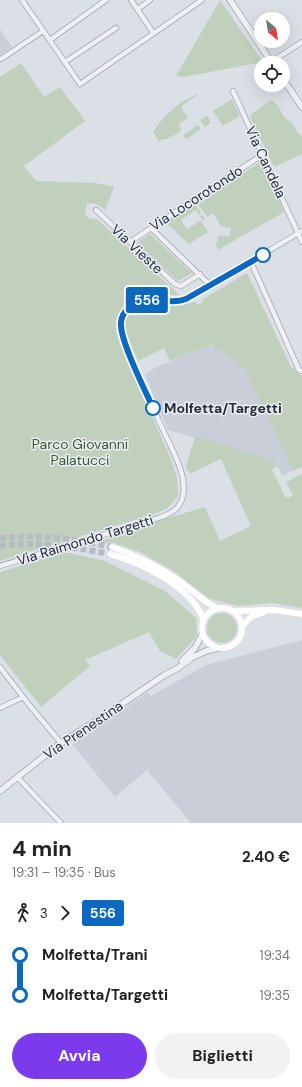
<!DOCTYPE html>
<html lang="it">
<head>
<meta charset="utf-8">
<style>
	:root { --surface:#fff; --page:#f2f2f2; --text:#222; --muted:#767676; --accent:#7c3aed }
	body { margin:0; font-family:"DM Sans",sans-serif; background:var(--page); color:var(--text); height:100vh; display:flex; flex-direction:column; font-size:15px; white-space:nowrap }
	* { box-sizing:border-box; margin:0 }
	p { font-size:13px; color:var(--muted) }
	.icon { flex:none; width:22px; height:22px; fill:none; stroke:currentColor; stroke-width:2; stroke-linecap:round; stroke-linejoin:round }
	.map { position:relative; height:823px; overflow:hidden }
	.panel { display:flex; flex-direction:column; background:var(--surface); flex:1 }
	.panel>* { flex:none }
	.badge { padding:0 8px; border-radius:3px; font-size:14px; line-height:26px }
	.needle { width:26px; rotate:150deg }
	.fabs { position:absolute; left:254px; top:12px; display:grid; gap:8px }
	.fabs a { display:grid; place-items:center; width:36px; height:36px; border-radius:50%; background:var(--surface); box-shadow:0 4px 16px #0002; font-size:20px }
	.map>.badge { position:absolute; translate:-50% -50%; box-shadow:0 0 0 2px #fff }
	.legs { display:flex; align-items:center; gap:6px; height:44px; padding:0 12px; font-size:13px }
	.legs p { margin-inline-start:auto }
	.head { display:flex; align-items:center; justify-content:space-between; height:68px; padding:0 12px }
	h1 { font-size:22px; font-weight:700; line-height:30px }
	.button { display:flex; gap:8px; margin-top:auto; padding:8px 12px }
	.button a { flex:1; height:46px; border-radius:24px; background:var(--accent); color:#fff; font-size:16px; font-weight:700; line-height:46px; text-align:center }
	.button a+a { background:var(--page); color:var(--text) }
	ul { padding:0 12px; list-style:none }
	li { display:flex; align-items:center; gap:14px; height:40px; font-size:15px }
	li i { display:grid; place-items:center; width:6px; height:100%; margin:0 5px; background:currentColor }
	li i::after { content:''; width:10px; height:10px; margin:-5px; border:3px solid; border-radius:50%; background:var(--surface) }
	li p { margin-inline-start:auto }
	li:first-child i { background:linear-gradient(#0000 50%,currentColor 0) }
	li:last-child i { background:linear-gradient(currentColor 50%,#0000 0) }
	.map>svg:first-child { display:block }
	.built { fill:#c9ced8 }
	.green { fill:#c0d0bc }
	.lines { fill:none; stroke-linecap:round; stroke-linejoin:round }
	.secondary-tunnel { stroke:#b7bbc4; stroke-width:6; stroke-dasharray:6 3; stroke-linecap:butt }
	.minor-casing { stroke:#a1a6b0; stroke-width:6 }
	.tertiary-casing { stroke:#a1a6b0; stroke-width:7 }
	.minor { stroke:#eef0f4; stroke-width:4.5 }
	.tertiary { stroke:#eef0f4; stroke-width:5.5 }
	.secondary { stroke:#fff; stroke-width:6 }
	.line-1-casing { stroke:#fff; stroke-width:9 }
	.line-1 { stroke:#0c69bf; stroke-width:6 }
	.stop-1-dot { fill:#fff; stroke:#0c69bf; stroke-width:2 }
	.labels { text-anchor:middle; stroke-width:3; stroke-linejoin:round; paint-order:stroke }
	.street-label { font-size:14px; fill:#252c3c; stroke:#ebeef4 }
	.stop-label { font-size:14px; font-weight:bold; fill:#252c3c; stroke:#ebeef4; text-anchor:start }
	.park-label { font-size:14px; fill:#375833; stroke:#ebeef4 }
</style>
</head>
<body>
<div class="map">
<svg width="302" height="823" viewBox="0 0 302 823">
	<rect width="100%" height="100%" fill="#dbdfe6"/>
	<path class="built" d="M0 29 12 47 0 55Z
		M210 346 213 349H218L245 369 293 471 282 475 275 461 168 430 145 375 156 367Z
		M302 640V823H191L147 770 115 797 72 744 147 693 151 696 206 665Z"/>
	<path class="green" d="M220 0 263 62 184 77 176 76Z
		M21 63 44 97 60 87 85 121 24 166 36 181 96 183 114 187 105 210C96 202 85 198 85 214 89 219 91 220 97 219L179 295 154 296 142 294 133 297 124 305 116 321V332L121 347 170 457 177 478 178 496 168 508 157 513 0 561V77Z
		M200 93 181 107 188 118 179 124 181 130 180 132 167 139H163L159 142 153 132C165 114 179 101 200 93Z
		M232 99 240 116 223 126 213 111Z
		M271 100 278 106 284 117 293 124 298 134 302 136V154L274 167 251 119 250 115Z
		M207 116 211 123 205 127 200 120Z
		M198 125 201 129 186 139 183 135Z
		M262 161 284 212 218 250 216 245 218 237 220 235 229 237 231 228 221 226 213 213 207 217 198 204 216 193 215 191Z
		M195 204 201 213 199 215 196 210 181 220 187 229 202 220 200 217 202 215 205 219 201 221 208 232 189 244 165 222Z
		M150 234 192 273 178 281 137 243Z
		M247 273 291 367 302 376V467L293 471 245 369 218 349H213L212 345 170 361 164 348 138 361 125 329V323L131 311 144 304 175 306 195 302 198 305 202 303 203 299Z
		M195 436 275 461 277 466 272 469 285 497 289 498 293 495 286 482 302 474V608L272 603 238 606 208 598 175 572 140 552 114 543 96 542 107 539 114 534 205 507 220 541 251 526 221 459 190 474 186 467Z
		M64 552 105 561 165 591 196 618 197 636 176 659 160 651 149 632 85 660 90 666 41 707 0 655V572Z
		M207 628a15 15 0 1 1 30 0a15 15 0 1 1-30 0Z"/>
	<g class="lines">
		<path class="secondary-tunnel" d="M0 538C38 534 75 539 112 547
			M0 546C38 541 73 547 110 554"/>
		<g class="minor-casing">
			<path id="minor" d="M22 0 80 84 202 0
				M131 0 152 31
				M138 9 150 0
				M50 40 106 0
				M1 59 43 31
				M65 62 116 28
				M271 62 302 42
				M233 91 302 242
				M96 210 175 284 181 286 200 274
				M151 228 211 286
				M130 242 262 155
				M251 262 299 370 302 371
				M0 566 152 520C160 517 171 515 177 508 195 487 173 452 164 432 152 406 140 380 129 354 126 345 122 336 121 327 121 321 122 315 126 310 143 291 169 307 189 298L302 231
				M0 667 30 706 61 743
				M0 708 23 697
				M17 777 61 823"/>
		</g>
		<g class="tertiary-casing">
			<path id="tertiary" d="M230 0 272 63
				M283 79 302 107
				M182 661 195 648 203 633
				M0 791 61 743 104 716 163 676 178 668 193 657 206 651 219 648"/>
		</g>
		<use href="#minor" class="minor"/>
		<use href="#tertiary" class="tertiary"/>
		<path class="secondary" d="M112 547C135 555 158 566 178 580 192 590 203 601 218 609
			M110 554C143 563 191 587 204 620
			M202 628a20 20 0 1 1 40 0a20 20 0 1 1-40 0Z
			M232 611 274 610 302 614
			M242 626 251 617 264 612"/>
	</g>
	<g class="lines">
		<g class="line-1-casing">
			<path id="line-1" d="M153 408C145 390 119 339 121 322 122 312 131 304 141 301 156 297 171 305 186 299L263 255"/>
		</g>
		<use href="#line-1" class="line-1"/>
	</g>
	<g class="stop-1-dot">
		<circle cx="263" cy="255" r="7"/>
		<circle cx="153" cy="408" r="7"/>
	</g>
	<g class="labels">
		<g class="street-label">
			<text transform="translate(266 162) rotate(65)" y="5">Via Candela</text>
			<text transform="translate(196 198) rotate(-33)" y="5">Via Locorotondo</text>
			<text transform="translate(137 249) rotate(43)" y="5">Via Vieste</text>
			<text transform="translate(85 540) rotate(-17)" y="5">Via Raimondo Targetti</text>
			<text transform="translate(83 730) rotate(-34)" y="5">Via Prenestina</text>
		</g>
		<g class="stop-label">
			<text x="164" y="413">Molfetta/Targetti</text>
		</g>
		<g class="park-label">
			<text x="80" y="449">Parco Giovanni<tspan x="80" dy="16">Palatucci</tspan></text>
		</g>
	</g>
</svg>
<div class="fabs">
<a><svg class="needle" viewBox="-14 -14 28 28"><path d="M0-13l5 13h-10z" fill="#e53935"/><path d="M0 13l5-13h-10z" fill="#767676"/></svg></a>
<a><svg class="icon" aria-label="locate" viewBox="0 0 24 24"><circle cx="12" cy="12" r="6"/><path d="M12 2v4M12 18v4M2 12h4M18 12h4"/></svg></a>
</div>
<b class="badge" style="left:147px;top:300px;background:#0c69bf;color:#fff">556</b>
</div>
<section class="panel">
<div class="head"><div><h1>4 min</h1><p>19:31 – 19:35 · Bus</p></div><b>2.40 €</b></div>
<div class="legs"><svg class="icon" aria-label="walk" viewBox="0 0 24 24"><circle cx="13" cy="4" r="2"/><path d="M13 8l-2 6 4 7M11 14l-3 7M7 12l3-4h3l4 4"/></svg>3<svg class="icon" aria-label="forward" viewBox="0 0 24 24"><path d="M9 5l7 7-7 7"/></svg><b class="badge" style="background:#0c69bf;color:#fff">556</b></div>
<ul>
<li><i style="color:#0c69bf"></i><b>Molfetta/Trani</b><p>19:34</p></li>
<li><i style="color:#0c69bf"></i><b>Molfetta/Targetti</b><p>19:35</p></li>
</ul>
<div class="button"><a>Avvia</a><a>Biglietti</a></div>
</section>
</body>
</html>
